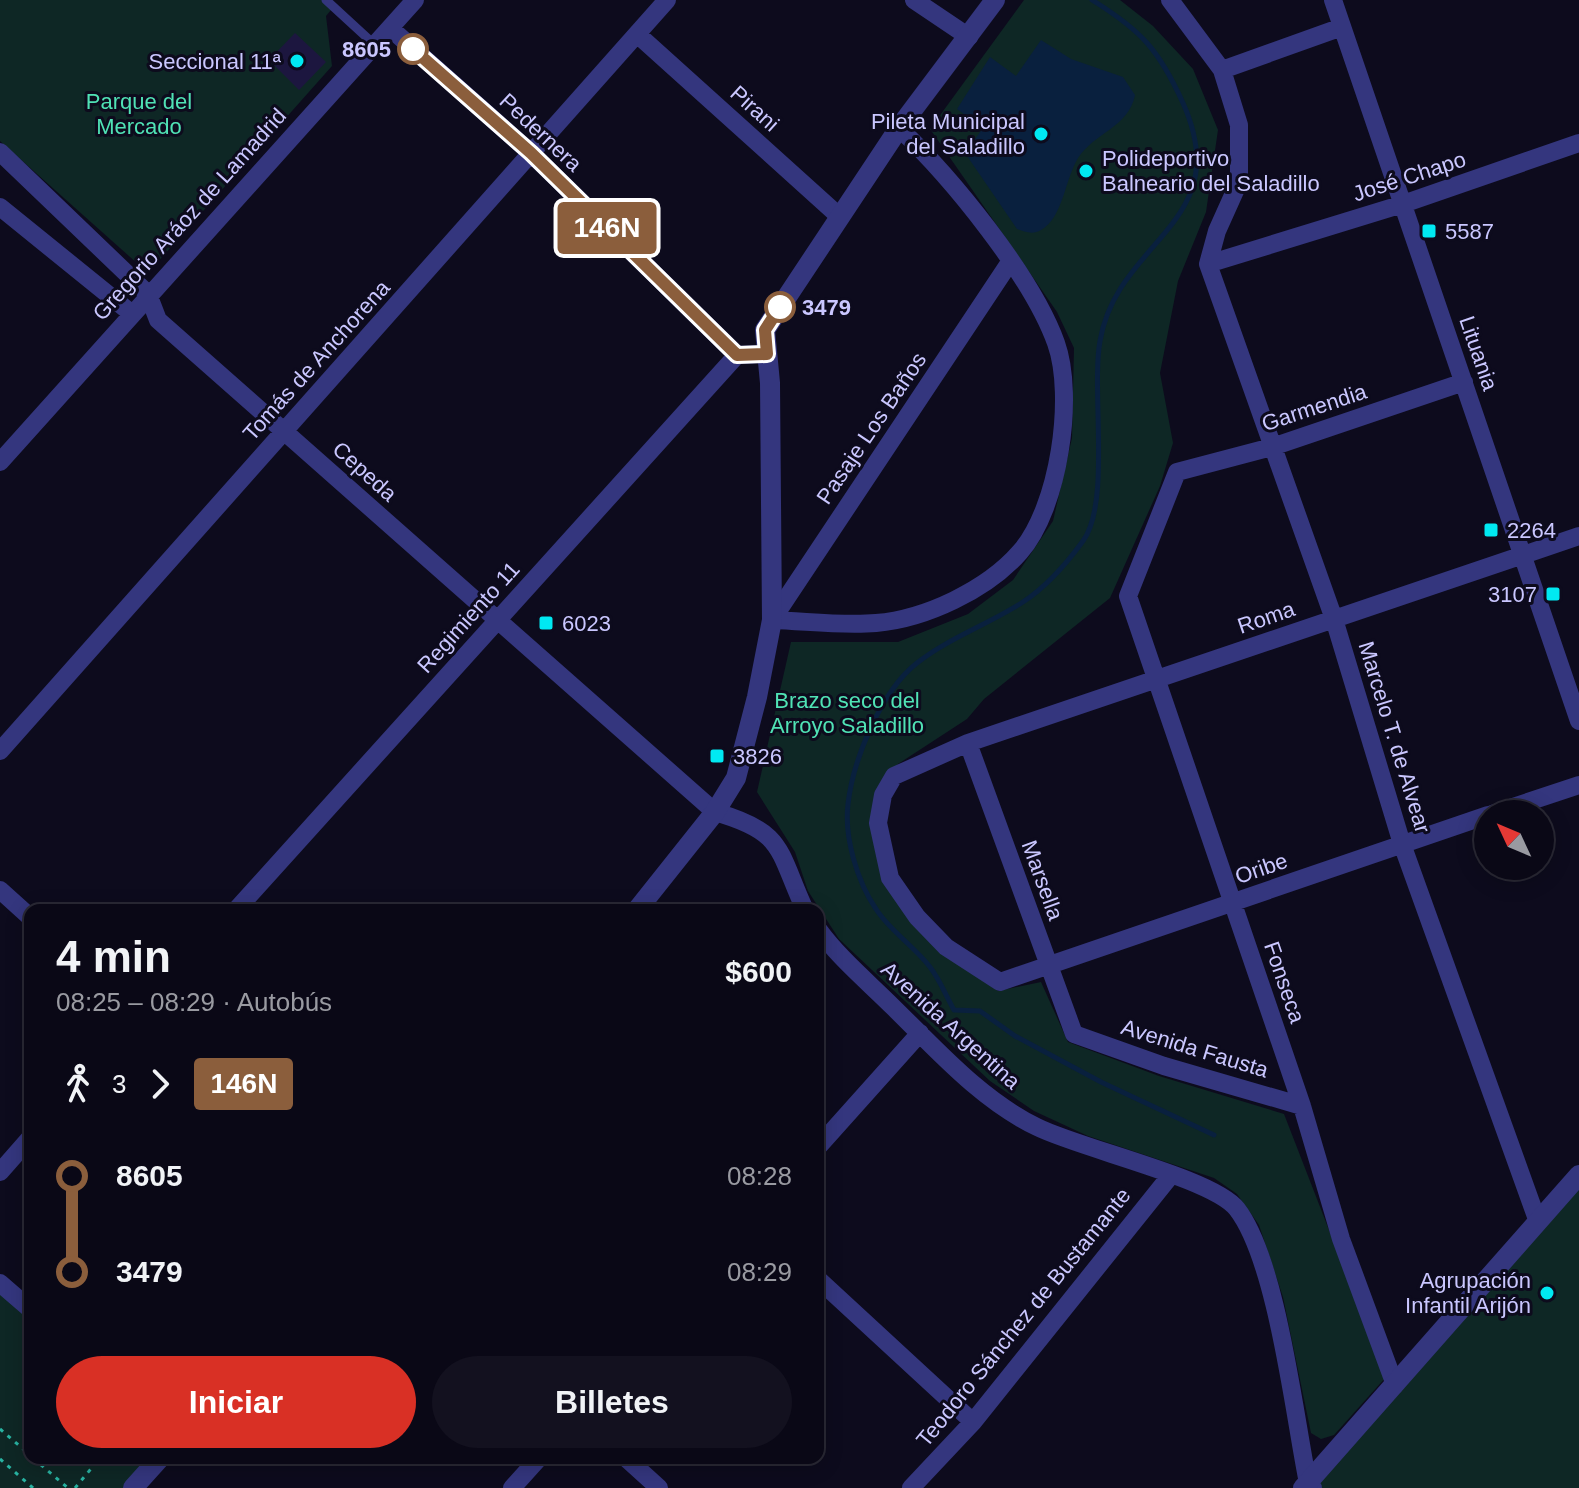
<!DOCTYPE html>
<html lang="es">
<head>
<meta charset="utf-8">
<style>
	:root { --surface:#0a0816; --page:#13111f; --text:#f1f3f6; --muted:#999aa1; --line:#2a2935; --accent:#d93025 }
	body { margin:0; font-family:Arial,sans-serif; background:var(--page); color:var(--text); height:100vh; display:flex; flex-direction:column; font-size:30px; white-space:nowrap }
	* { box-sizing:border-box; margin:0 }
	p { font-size:26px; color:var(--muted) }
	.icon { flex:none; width:44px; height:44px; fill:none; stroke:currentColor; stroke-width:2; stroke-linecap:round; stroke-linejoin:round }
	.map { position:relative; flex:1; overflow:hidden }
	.panel { position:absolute; left:24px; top:904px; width:800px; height:560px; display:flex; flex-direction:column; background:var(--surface); border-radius:16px; box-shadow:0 4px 20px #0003,0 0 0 2px var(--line) }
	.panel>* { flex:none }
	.badge { padding:0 16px; border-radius:6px; font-size:28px; line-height:52px }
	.needle { width:52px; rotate:314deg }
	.tools { position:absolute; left:1474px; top:800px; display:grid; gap:16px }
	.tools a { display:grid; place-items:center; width:80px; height:80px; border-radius:50%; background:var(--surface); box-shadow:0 4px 20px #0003,0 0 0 2px var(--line); font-size:40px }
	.map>.badge { position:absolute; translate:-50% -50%; box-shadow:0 0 0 4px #fff }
	.legs { display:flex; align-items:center; gap:12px; height:88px; padding:0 32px; font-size:26px }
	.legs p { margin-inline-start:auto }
	.overview { display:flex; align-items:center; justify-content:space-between; height:136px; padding:0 32px }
	h1 { font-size:44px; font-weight:800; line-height:60px }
	.primary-button { display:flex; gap:16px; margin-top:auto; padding:16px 32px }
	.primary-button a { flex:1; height:92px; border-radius:48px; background:var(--accent); color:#fff; font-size:32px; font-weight:800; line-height:92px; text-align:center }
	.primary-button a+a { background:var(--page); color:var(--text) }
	ul { padding:0 32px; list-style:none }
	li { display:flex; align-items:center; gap:28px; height:96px; font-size:30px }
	li i { display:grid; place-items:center; width:12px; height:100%; margin:0 10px; background:currentColor }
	li i::after { content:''; width:20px; height:20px; margin:-10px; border:6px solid; border-radius:50%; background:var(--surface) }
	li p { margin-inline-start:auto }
	li:first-child i { background:linear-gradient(#0000 50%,currentColor 0) }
	li:last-child i { background:linear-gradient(currentColor 50%,#0000 0) }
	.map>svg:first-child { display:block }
	.green { fill:#0e2725 }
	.water { fill:#09203e }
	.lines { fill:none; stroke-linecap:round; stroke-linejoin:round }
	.stream { stroke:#09203e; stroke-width:5 }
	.building { fill:#1c163f }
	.path { stroke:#28b2a1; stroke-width:3; stroke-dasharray:4 6; stroke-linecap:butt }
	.service { stroke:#34367e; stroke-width:9 }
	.minor { stroke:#34367e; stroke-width:18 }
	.tertiary { stroke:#34367e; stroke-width:20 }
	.line-1-casing { stroke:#fff; stroke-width:18 }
	.line-1 { stroke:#8b5e3c; stroke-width:12 }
	.stop-1-dot { fill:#fff; stroke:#8b5e3c; stroke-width:4 }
	.poi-dot { fill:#00e9f2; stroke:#0d0b1d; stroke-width:3 }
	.labels { text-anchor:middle; stroke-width:6; stroke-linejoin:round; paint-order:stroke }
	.stop-label { font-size:22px; font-weight:bold; fill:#cac7ff; stroke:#0d0b1d; text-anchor:end }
	.poi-label { font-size:22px; fill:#cac7ff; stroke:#0d0b1d; text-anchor:start }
	.park-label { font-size:22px; fill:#50e2b5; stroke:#0d0b1d }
	.street-label { font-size:22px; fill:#cac7ff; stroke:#0d0b1d }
</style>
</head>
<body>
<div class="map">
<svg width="1579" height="1488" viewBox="0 0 1579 1488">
	<rect width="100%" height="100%" fill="#0d0b1d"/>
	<path class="green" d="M0 0H331L336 4 326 16 332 66 148 273 0 141Z
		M1024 0H1120L1153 26 1193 69 1218 130 1206 212 1178 281 1160 373 1173 443 1160 486 1110 598 984 699 967 719 898 764 878 790 883 883 943 951 998 991 1041 982 1068 1042 1159 1076 1284 1114 1386 1377 1334 1435 1321 1439 1311 1433 1283 1297 1259 1225 1237 1194 1214 1178 1088 1136 1034 1111 990 1081 839 939 808 891 795 852 757 792 791 642H898L968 614 1013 580 1053 521 1072 438 1074 348 1057 312 930 129Z
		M1579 1175V1488H1313Z
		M0 1283 30 1309V1458H160L133 1488H0Z"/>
	<path class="water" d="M1041 40 1071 59 1123 77 1135 95C1129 127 1094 133 1078 158 1065 179 1063 218 1041 230 1033 235 1025 232 1017 229L965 153 983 128 957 109 990 57 1016 76Z"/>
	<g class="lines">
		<path class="stream" d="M1092 0C1142 31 1159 50 1183 103 1237 224 1117 239 1100 341 1091 390 1111 503 1083 541 1067 563 1046 587 1023 602 989 624 949 638 917 663 881 691 853 760 848 804 844 837 857 881 876 909 890 931 914 946 930 967 940 980 946 996 954 1010L980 1011 1015 1036 1101 1082 1214 1135"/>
	</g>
	<path class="building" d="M295 33 326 62 299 90 269 60Z"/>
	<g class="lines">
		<path class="path" d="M0 1429 30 1455
			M33 1458 68 1488
			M0 1459 33 1488
			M75 1488 100 1458"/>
		<path class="service" d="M326 0 375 45"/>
		<path class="minor" d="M914 0 969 37
			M1170 0 1222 70 1239 125V182L1217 231 1208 264
			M1333 0 1579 721
			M390 28 531 153 737 355 767 354
			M637 34 840 217
			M1222 70 1342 27
			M0 152 148 294 158 320 715 812C785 832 777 849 805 910
			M0 207 131 313
			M1208 264 1334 619 1402 844 1538 1222
			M1208 264 1403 204 1579 143
			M0 462 415 0
			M772 620C806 621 842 626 876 623 925 619 987 590 1020 552 1059 508 1075 396 1056 343 1032 276 951 177 899 128
			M772 620 1010 262
			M968 743 1074 1034 1164 1066 1302 1106
			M0 751 667 0
			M1492 814 1579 785
			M1488 815 1000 982 946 947 917 917 890 878 878 823 883 795 894 776 968 743 1579 536
			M0 890 30 917
			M236 910 737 355
			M818 929C839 958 868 982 893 1007 937 1050 981 1100 1037 1127 1081 1149 1213 1178 1237 1209 1277 1261 1294 1414 1308 1483L1313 1488
			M818 1147 920 1033
			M0 1172 30 1138
			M818 1279 973 1422
			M0 1283 30 1309
			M1395 1385 1341 1239 1302 1106 1128 596 1177 472 1272 447 1464 382
			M626 1458 659 1488
			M512 1488 539 1458
			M911 1488 973 1422 1171 1175"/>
		<path class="tertiary" d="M637 910 715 812 736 778 757 697 772 620 770 383 765 330 899 128 995 0
			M133 1488 160 1458
			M1303 1488 1579 1175"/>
	</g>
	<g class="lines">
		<g class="line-1-casing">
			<path id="line-1" d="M413 49 531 153 737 355 767 354 765 330 780 307"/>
		</g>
		<use href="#line-1" class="line-1"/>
	</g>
	<g class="stop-1-dot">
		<circle cx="413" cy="49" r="14"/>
		<circle cx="780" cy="307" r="14"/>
	</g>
	<g class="poi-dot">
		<circle cx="297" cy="61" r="8"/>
		<circle cx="1041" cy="134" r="8"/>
		<circle cx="1086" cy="171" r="8"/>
		<rect x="1421" y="223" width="16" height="16" rx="4"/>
		<rect x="1483" y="522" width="16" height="16" rx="4"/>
		<rect x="1545" y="586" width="16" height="16" rx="4"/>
		<rect x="538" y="615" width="16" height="16" rx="4"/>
		<rect x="709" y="748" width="16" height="16" rx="4"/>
		<circle cx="1547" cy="1293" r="8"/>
	</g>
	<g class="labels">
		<g class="stop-label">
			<text x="391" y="57">8605</text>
			<text x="802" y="315" text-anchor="start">3479</text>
		</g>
		<g class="poi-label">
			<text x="281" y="69" text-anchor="end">Seccional 11ª</text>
			<text x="1025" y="129" text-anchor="end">Pileta Municipal<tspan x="1025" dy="25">del Saladillo</tspan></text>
			<text x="1102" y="166">Polideportivo<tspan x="1102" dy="25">Balneario del Saladillo</tspan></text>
			<text x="1445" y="239">5587</text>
			<text x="1507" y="538">2264</text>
			<text x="1537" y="602" text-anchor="end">3107</text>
			<text x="562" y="631">6023</text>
			<text x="733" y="764">3826</text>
			<text x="1531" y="1288" text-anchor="end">Agrupación<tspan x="1531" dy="25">Infantil Arijón</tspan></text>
		</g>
		<g class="park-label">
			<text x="139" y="109">Parque del<tspan x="139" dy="25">Mercado</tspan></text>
			<text x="847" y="708">Brazo seco del<tspan x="847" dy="25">Arroyo Saladillo</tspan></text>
		</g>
		<g class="street-label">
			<text transform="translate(755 108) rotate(42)" y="8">Pirani</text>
			<text transform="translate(541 132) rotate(43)" y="8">Pedernera</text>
			<text transform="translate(1409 176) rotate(-18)" y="8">José Chapo</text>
			<text transform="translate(189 214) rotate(-48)" y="8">Gregorio Aráoz de Lamadrid</text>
			<text transform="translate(1479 353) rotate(71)" y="8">Lituania</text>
			<text transform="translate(316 360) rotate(-48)" y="8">Tomás de Anchorena</text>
			<text transform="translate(1314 407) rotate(-18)" y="8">Garmendia</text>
			<text transform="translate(871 428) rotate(-56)" y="8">Pasaje Los Baños</text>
			<text transform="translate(365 471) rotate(42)" y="8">Cepeda</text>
			<text transform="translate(468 617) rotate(-48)" y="8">Regimiento 11</text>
			<text transform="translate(1266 617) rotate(-19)" y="8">Roma</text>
			<text transform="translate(1395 737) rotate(73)" y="8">Marcelo T. de Alvear</text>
			<text transform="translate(1261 868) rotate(-19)" y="8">Oribe</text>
			<text transform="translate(1043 880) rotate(70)" y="8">Marsella</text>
			<text transform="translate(1285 982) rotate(71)" y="8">Fonseca</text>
			<text transform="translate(951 1025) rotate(42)" y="8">Avenida Argentina</text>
			<text transform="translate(1195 1048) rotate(17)" y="8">Avenida Fausta</text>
			<text transform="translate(1023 1317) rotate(-51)" y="8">Teodoro Sánchez de Bustamante</text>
		</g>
	</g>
</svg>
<div class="tools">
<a><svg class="needle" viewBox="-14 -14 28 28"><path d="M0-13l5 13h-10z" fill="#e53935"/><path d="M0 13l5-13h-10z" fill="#999aa1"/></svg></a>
</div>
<b class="badge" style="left:607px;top:228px;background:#8b5e3c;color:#fff">146N</b>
<section class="panel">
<div class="overview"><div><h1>4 min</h1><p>08:25 – 08:29 · Autobús</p></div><b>$600</b></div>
<div class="legs"><svg class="icon" aria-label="walk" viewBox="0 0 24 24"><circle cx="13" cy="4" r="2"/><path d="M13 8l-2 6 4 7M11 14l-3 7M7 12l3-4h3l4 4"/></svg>3<svg class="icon" aria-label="forward" viewBox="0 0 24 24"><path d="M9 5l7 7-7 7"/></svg><b class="badge" style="background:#8b5e3c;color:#fff">146N</b></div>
<ul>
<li><i style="color:#8b5e3c"></i><b>8605</b><p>08:28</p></li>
<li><i style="color:#8b5e3c"></i><b>3479</b><p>08:29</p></li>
</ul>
<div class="primary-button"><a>Iniciar</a><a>Billetes</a></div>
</section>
</div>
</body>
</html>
